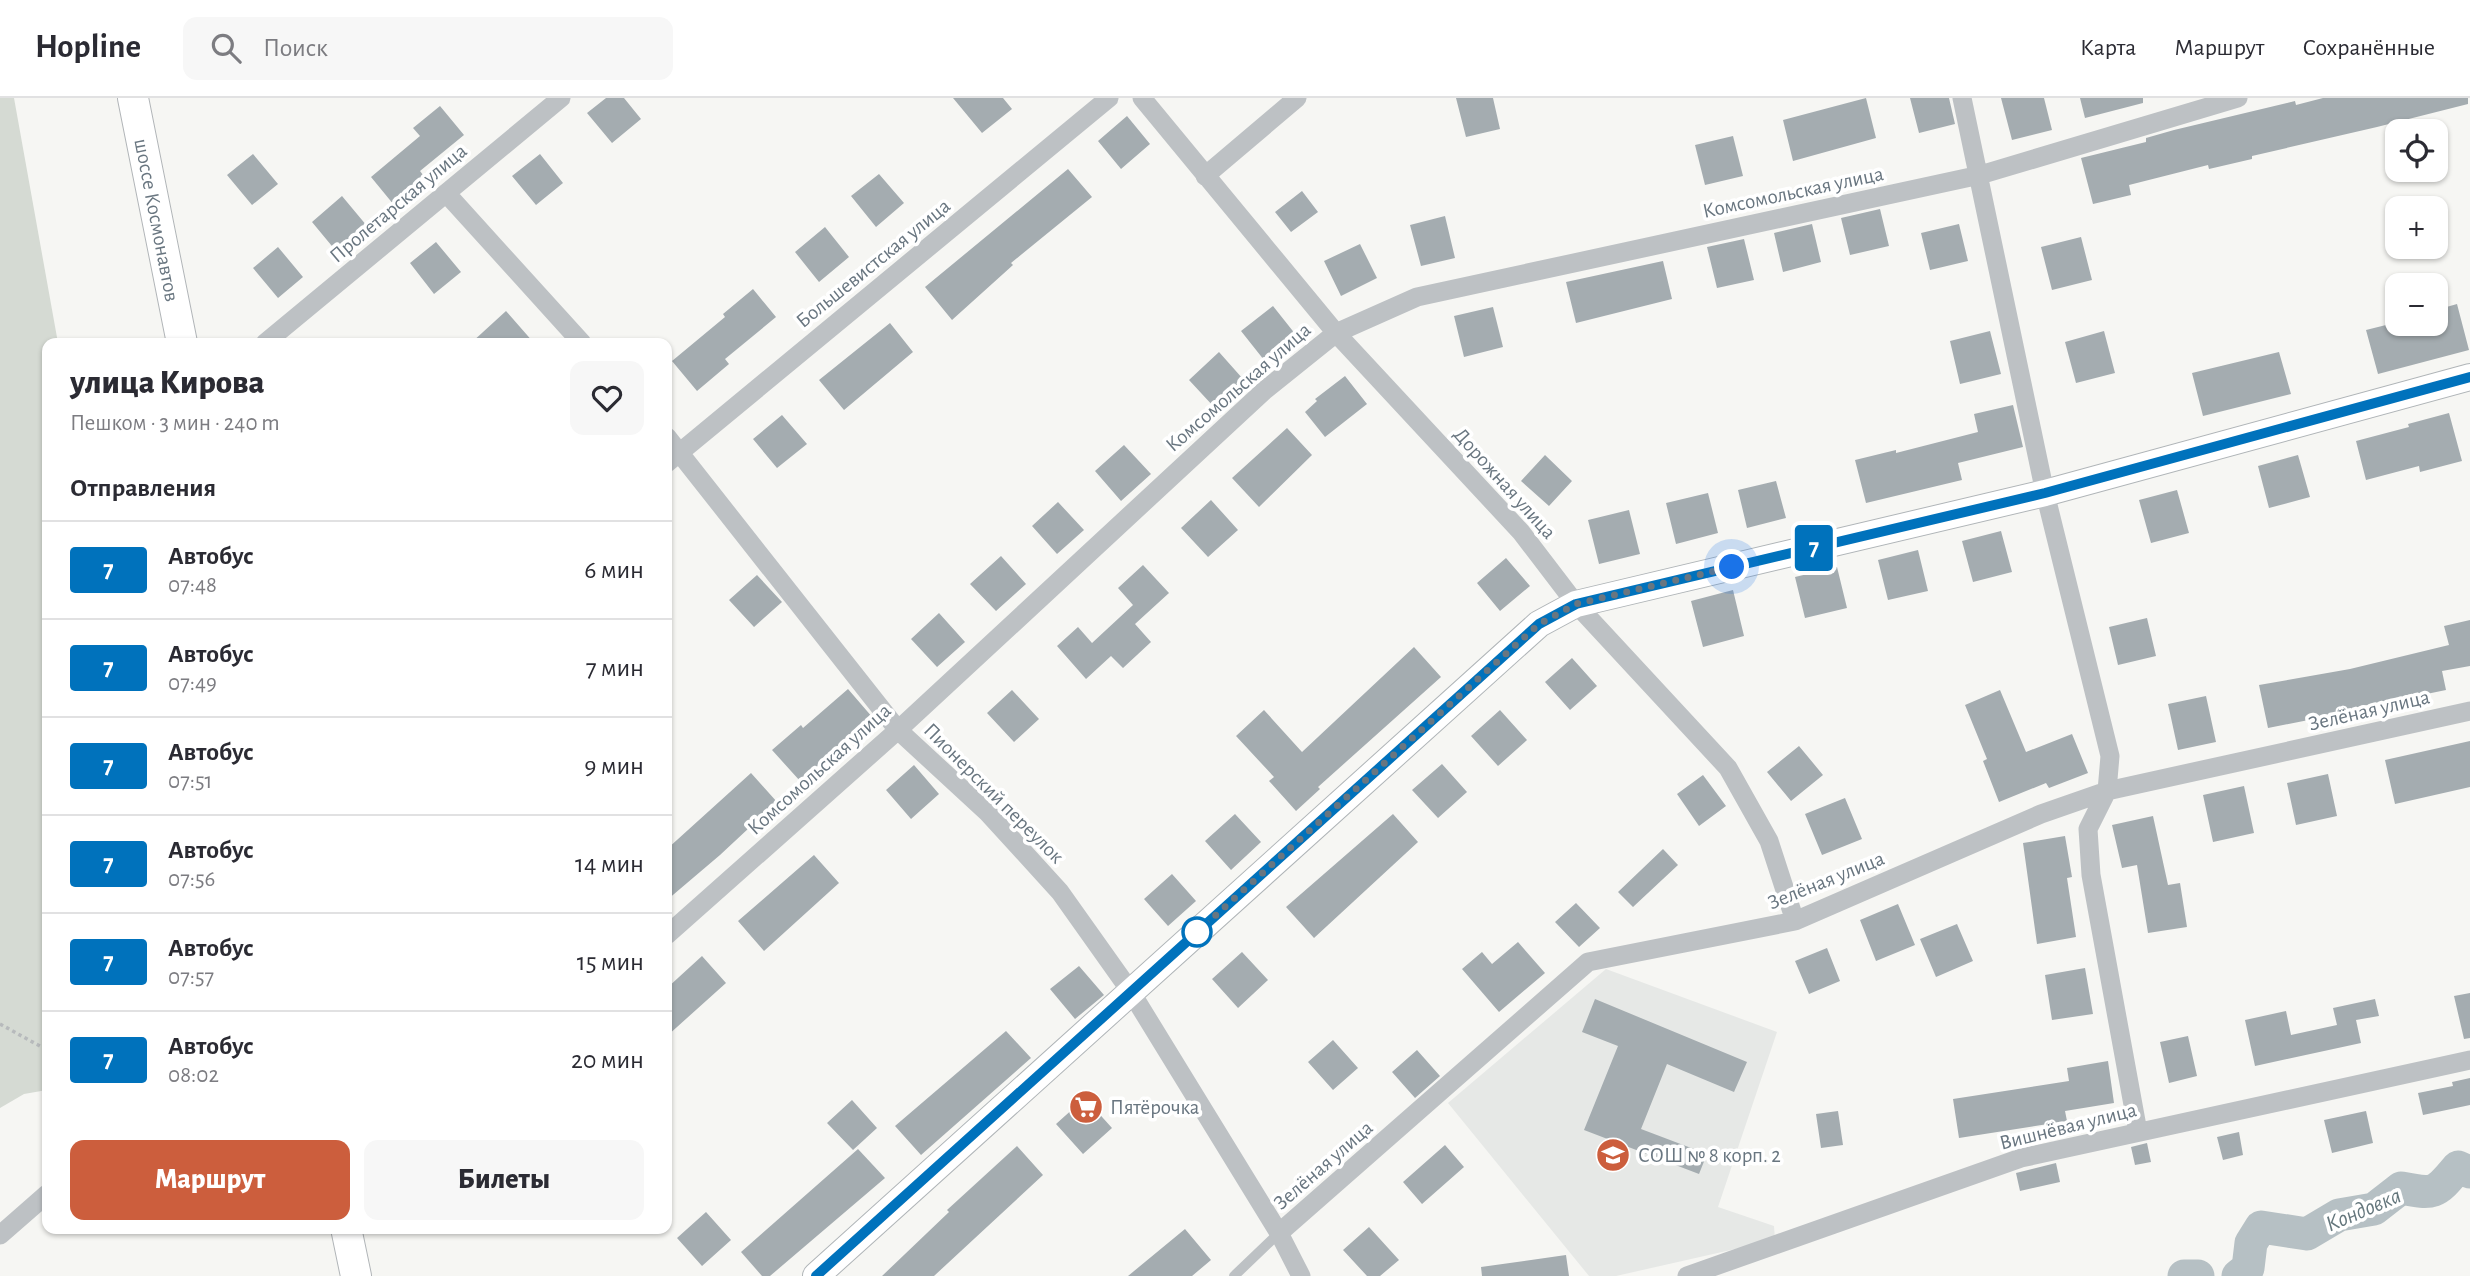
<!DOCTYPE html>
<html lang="ru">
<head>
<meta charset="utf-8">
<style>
	:root { --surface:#fff; --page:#f7f7f7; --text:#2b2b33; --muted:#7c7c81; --line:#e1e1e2; --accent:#cc5e3d }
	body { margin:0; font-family:"Alegreya Sans",sans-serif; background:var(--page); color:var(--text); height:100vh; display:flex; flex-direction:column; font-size:26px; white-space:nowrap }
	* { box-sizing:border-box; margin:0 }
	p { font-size:23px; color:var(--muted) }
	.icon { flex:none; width:38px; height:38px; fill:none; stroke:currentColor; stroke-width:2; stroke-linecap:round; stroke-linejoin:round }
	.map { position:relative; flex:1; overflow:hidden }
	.side { position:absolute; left:42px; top:240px; width:630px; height:896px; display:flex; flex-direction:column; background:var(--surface); border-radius:14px; box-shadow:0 2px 5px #0004 }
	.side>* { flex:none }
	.badge { padding:0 14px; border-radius:5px; font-size:24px; line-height:46px }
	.buttons { position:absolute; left:2385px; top:21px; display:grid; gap:14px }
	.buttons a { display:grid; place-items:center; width:63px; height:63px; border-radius:14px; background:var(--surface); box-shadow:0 2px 5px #0004; font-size:35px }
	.you { position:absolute; width:35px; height:35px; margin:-18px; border:5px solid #fff; border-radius:50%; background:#1a73e8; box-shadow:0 0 0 10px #1a73e833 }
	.map>.badge { position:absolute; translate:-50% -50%; box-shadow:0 0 0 4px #fff }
	h2 { padding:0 28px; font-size:26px; line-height:63px }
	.round { display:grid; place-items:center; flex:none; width:74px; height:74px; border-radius:14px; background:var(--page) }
	.head { display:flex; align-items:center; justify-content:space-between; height:119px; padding:0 28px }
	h1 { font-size:33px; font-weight:800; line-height:52px }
	.cta { display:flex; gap:14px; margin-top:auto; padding:14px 28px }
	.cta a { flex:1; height:80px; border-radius:14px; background:var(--accent); color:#fff; font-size:28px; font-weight:800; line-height:80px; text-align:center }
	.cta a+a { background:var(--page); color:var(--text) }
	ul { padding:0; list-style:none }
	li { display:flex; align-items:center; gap:21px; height:98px; padding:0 28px; border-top:2px solid var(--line) }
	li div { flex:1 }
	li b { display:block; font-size:26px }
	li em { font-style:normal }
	li .badge { min-width:77px; font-weight:700; text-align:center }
	header { display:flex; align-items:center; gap:42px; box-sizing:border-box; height:98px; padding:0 35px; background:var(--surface); border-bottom:2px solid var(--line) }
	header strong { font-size:33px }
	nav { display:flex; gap:38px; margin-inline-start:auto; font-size:24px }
	.search { width:490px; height:63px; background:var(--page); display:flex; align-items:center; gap:18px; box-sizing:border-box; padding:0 24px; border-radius:14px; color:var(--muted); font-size:26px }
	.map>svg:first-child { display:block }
	.built { fill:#e6e8e6 }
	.green { fill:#d5dad3 }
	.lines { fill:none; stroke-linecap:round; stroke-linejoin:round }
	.river { stroke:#b6c0c4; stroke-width:33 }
	.building { fill:#a4acb0 }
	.secondary-casing { stroke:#b0b5b8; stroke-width:28 }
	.primary-casing { stroke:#b1b5b8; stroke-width:32 }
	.path { stroke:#b7babc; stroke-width:3.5; stroke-dasharray:3.5 3.5; stroke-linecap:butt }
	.lane { stroke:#bdc1c4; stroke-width:10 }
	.street { stroke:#bdc1c4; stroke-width:19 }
	.secondary { stroke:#fff; stroke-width:26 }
	.primary { stroke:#fff; stroke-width:30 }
	.line-casing { stroke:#fff; stroke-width:16 }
	.line { stroke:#0072bc; stroke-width:10 }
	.walk { stroke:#697680; stroke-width:7; stroke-dasharray:0 12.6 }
	.stop-dot { fill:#fff; stroke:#0072bc; stroke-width:3.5 }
	.labels { text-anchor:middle; stroke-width:7; stroke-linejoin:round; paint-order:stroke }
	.street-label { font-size:21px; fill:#697680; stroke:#fff }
	.poi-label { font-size:21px; fill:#697680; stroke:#fff; text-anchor:start }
	.water-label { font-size:23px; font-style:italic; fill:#64767c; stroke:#fff }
</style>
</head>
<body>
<header>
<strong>Hopline</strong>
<div class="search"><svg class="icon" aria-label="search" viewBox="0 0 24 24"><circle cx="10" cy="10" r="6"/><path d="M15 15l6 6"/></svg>Поиск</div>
<nav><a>Карта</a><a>Маршрут</a><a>Сохранённые</a></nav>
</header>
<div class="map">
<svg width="2470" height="1178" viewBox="0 0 2470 1178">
	<rect width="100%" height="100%" fill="#f6f6f3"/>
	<path class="built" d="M1606 871 1777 934 1718 1109 1774 1128 1775 1142 1616 1178H1589L1448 1005Z"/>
	<path class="green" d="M0 0H14L58 245H47V992L24 996 0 1010Z"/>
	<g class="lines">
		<path class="river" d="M2184 1178H2198
			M2238 1178 2248 1170 2251 1145 2261 1129 2307 1136 2339 1117 2374 1111 2401 1090C2436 1097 2436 1095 2458 1069L2470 1074"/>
	</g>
	<path class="building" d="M606 0H624L641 21 612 45 587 15Z
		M953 0H1003L1012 11 982 35Z
		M1456 0H1493L1500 31 1466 39Z
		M1866 0 1876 40 1793 63 1783 22Z
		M1910 0H1949L1955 26 1919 35Z
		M2001 0H2044L2052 32 2012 42Z
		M2080 0H2143V5L2085 20Z
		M2323 0H2468V6L2377 29 2252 58V61L2209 71 2208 67 2129 87 2131 97 2093 106 2081 60 2146 44V40L2174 32 2295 3 2296 7Z
		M440 8 464 37 420 73 426 81 394 107 371 79 420 38 413 30Z
		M1127 18 1150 46 1121 71 1098 43Z
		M1733 38 1743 78 1705 87 1695 47Z
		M253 56 278 86 252 107 227 77Z
		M540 56 563 85 536 107 512 78Z
		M1068 71 1092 99 1011 165 1013 167 952 222 925 189Z
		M879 76 904 105 876 129 851 98Z
		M1302 93 1318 114 1291 134 1275 114Z
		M342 98 367 128 336 153 312 124Z
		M1880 111 1889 148 1850 157 1841 120Z
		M1445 118 1455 160 1421 168 1410 127Z
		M1812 126 1821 164 1783 174 1774 135Z
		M1959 126 1968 163 1930 172 1921 135Z
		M825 129 849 159 819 184 795 154Z
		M2081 139 2092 182 2052 192 2041 149Z
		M1744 141 1754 182 1717 190 1707 149Z
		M436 144 461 174 434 196 410 165Z
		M1360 146 1377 180 1341 198 1324 163Z
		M278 149 303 179 278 200 253 170Z
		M1663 163 1672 201 1576 225 1566 184Z
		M753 191 776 219 725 261 729 266 697 293 672 263 725 219 723 216Z
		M2457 206 2469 252 2378 276 2366 232 2390 226H2436V212Z
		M1273 208 1296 237 1264 262 1241 233Z
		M1493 209 1503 249 1464 259 1454 218Z
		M506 213 534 245H471Z
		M890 225 913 254 844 312 819 282Z
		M1990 233 2001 276 1960 286 1950 243Z
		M2104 233 2115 275 2076 285 2065 244Z
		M1219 254 1243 281 1214 309 1189 282Z
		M2279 254 2291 296 2203 318 2192 275Z
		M1345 278 1367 306 1325 339 1305 314 1317 303 1315 301Z
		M2013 307 2023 349 1958 365 1962 382 1866 405 1855 362 1896 352V355L1978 334 1974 316Z
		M2449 315 2462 363 2420 374 2419 368 2366 382 2356 343 2409 329 2408 326Z
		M782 317 807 346 777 370 753 341Z
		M1287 330 1312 357 1259 409 1232 380Z
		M1124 347 1151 376 1121 403 1095 373Z
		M1545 357 1572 383 1549 408 1521 383Z
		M2298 357 2310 399 2269 410 2258 368Z
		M1776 383 1786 420 1747 430 1738 392Z
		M2177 392 2189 435 2151 445 2139 402Z
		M1708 395 1718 435 1676 446 1666 405Z
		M1211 402 1238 432 1208 459 1181 430Z
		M1058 404 1084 432 1057 456 1032 428Z
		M1629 412 1640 456 1599 466 1588 422Z
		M2001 433 2012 474 1973 484 1962 443Z
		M1918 452 1928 493 1888 502 1878 462Z
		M1001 458 1026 486 996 513 970 486Z
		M1506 460 1530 488 1500 513 1477 485Z
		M1143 467 1169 495 1135 526 1151 544 1123 570 1111 558 1086 581 1057 548 1078 529 1092 545 1133 507 1118 490Z
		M1837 469 1847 510 1805 520 1795 479Z
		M757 477 782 504 754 529 729 502Z
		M1733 492 1744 538 1703 549 1691 503Z
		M939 515 965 544 937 569 911 541Z
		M2147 520 2156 558 2118 567 2109 529Z
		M2470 522V568L2442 573 2446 592 2407 600V598L2358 609 2359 612 2268 630 2259 587 2350 571 2449 547 2444 528Z
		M1414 549 1441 579 1318 689 1320 691 1296 713 1269 683 1274 679 1236 638 1264 612 1302 654Z
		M1572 560 1597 588 1570 612 1545 584Z
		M848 591 873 620 800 683 772 652 801 627 803 630Z
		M1012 592 1039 621 1014 644 987 615Z
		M2000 592 2026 654 2072 636 2088 675 2049 690 2046 685 1999 704 1983 663 1987 661 1965 607Z
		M2206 598 2216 644 2178 652 2168 606Z
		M1500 612 1527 642 1498 668 1471 638Z
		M2470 643V689L2395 706 2385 662Z
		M1799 648 1823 677 1791 703 1767 674Z
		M1442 666 1467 694 1438 720 1412 692Z
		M914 667 939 696 911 721 886 692Z
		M751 675 777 704 720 757 667 802V751Z
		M2328 676 2337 718 2296 727 2287 685Z
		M1703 677 1726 708 1699 728 1677 696Z
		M2244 688 2254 735 2213 744 2203 697Z
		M1845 700 1862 741 1822 757 1805 716Z
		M1235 716 1261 744 1231 772 1205 743Z
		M1393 716 1418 744 1314 840 1286 809Z
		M2153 718 2168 787 2180 785 2187 829 2148 835 2137 767 2122 770 2112 727Z
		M2065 738 2072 779 2067 780 2076 839 2037 846 2023 745Z
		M1663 751 1678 767 1633 809 1618 794Z
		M814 757 839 785 764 853 738 823Z
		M1172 776 1196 803 1168 828 1144 801Z
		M1576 805 1600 830 1579 849 1555 824Z
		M1898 806 1915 847 1876 863 1860 822Z
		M1957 826 1973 863 1936 879 1920 841Z
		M1518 844 1545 875 1499 914 1462 871 1482 854 1492 866Z
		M1827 850 1840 883 1809 896 1795 863Z
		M1242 854 1268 882 1238 910 1212 881Z
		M702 858 726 885 667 938V890Z
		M1079 868 1104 897 1075 921 1050 891Z
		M2085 870 2093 916 2052 922 2045 877Z
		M2470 895V940L2464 941 2454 898Z
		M1595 901 1747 964 1734 994 1667 966 1641 1031 1707 1056 1699 1076 1584 1032 1618 948 1582 934Z
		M2375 901 2379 918 2356 922 2361 945 2255 968 2245 922 2286 913 2291 937 2337 927 2333 910Z
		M1006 933 1031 960 921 1057 895 1028Z
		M2188 938 2197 978 2169 985 2160 944Z
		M1333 942 1358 970 1333 992 1308 964Z
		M1417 952 1440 978 1415 1000 1392 974Z
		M2108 963 2114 1005 2065 1013 2067 1023 1959 1040 1953 1001 2069 983 2067 970Z
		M2470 980V1007L2423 1017 2418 995 2453 988 2452 984Z
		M1085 1000 1112 1030 1083 1056 1056 1026Z
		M852 1002 877 1030 853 1052 827 1025Z
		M1838 1013 1843 1047 1821 1050 1816 1016Z
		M2366 1013 2373 1045 2332 1055 2324 1022Z
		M2239 1034 2243 1057 2223 1062 2217 1039Z
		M2147 1045 2151 1064 2135 1067 2131 1049Z
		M1445 1047 1464 1069 1422 1106 1403 1084Z
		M1017 1048 1043 1077 934 1178H882L949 1114 947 1112Z
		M858 1051 885 1080 770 1178H762L741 1154Z
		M2056 1065 2060 1084 2020 1093 2016 1075Z
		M706 1114 731 1142 702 1168 677 1140Z
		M1369 1129 1399 1162 1380 1178H1367L1343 1152Z
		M1185 1131 1211 1162 1192 1178H1128Z
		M1566 1157 1569 1178H1482L1481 1169Z"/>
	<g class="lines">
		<g class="secondary-casing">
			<path id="secondary" d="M816 1178 1539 526 1576 506 2045 395 2470 279"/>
		</g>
		<g class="primary-casing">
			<path id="primary" d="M133 0 182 245
				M346 1130 356 1178"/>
		</g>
		<path class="path" d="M0 926 47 952"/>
		<path class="lane" d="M1234 1178 1279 1135"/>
		<path class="street" d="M1142 0 1336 235 1521 434 1576 506 1728 670 1769 743 1795 823
			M1962 0 2045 395 2110 658 2107 693 2088 731 2091 777 2138 1034
			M1205 78 1297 0
			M446 95 582 245
			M265 245 561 0
			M667 339 898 632 988 715 1060 794 1131 894 1279 1135 1301 1178
			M667 365 1109 0
			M667 837 898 632 1265 292 1336 235 1417 199 1980 77 2238 0
			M1279 1135 1588 864 1795 823 2041 716 2107 693 2470 613
			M0 1137 47 1096
			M1687 1178 2021 1060 2470 962"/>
		<use href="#secondary" class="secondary"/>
		<use href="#primary" class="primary"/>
	</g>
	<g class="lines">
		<g class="line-casing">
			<path id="line" d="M816 1178 1539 526 1576 506 2045 395 2470 279"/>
		</g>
		<use href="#line" class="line"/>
		<path class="walk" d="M1197 834 1539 526 1576 506 1732 469"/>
	</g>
	<defs>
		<g id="supermarket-disc" transform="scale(1.75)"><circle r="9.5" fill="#cc5e3d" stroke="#fff"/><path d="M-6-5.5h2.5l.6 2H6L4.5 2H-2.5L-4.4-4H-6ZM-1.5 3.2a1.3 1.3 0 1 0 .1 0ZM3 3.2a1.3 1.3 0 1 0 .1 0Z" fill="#fff"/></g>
		<g id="school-disc" transform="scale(1.75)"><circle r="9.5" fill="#cc5e3d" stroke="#fff"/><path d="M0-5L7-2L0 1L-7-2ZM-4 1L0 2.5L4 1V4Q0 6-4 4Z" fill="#fff"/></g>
	</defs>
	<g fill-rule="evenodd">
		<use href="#supermarket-disc" x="1086" y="1009"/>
		<use href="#school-disc" x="1613" y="1057"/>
	</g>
	<circle class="stop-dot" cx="1197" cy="834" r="14"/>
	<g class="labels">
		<g class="street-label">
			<text transform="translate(1793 94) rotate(-12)" y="7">Комсомольская улица</text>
			<text transform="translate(398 105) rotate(-40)" y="7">Пролетарская улица</text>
			<text transform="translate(157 122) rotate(79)" y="7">шоссе Космонавтов</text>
			<text transform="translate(873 165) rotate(-39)" y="7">Большевистская улица</text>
			<text transform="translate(1238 289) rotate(-41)" y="7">Комсомольская улица</text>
			<text transform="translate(1505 385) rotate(48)" y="7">Дорожная улица</text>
			<text transform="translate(2369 612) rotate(-13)" y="7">Зелёная улица</text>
			<text transform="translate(819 671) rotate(-42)" y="7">Комсомольская улица</text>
			<text transform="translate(994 695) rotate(45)" y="7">Пионерский переулок</text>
			<text transform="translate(1826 782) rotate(-22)" y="7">Зелёная улица</text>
			<text transform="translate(2068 1028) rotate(-14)" y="7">Вишнёвая улица</text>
			<text transform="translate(1323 1067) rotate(-41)" y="7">Зелёная улица</text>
		</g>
		<g class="poi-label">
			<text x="1110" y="1016">Пятёрочка</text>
			<text x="1638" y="1064">СОШ № 8 корп. 2</text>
		</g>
		<g class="water-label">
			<text transform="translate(2363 1111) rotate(-23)" y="8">Кондовка</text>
		</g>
	</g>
</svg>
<div class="buttons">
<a><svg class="icon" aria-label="locate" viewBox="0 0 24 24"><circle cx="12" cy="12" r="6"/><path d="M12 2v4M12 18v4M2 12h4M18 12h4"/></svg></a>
<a>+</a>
<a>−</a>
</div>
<div class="you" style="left:1732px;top:469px"></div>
<b class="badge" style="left:1814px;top:450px;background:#0072bc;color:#fff">7</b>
<section class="side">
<div class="head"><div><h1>улица Кирова</h1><p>Пешком · 3 мин · 240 m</p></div><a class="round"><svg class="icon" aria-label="heart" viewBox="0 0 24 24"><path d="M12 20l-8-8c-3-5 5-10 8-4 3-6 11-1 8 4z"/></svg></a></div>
<h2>Отправления</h2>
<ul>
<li><span class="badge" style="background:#0072bc;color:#fff">7</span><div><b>Автобус</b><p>07:48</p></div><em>6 мин</em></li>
<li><span class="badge" style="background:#0072bc;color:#fff">7</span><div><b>Автобус</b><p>07:49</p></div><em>7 мин</em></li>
<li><span class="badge" style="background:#0072bc;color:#fff">7</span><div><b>Автобус</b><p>07:51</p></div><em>9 мин</em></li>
<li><span class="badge" style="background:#0072bc;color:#fff">7</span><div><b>Автобус</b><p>07:56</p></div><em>14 мин</em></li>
<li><span class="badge" style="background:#0072bc;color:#fff">7</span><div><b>Автобус</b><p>07:57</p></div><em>15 мин</em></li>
<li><span class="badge" style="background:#0072bc;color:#fff">7</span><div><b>Автобус</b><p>08:02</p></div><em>20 мин</em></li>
</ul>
<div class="cta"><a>Маршрут</a><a>Билеты</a></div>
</section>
</div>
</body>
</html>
